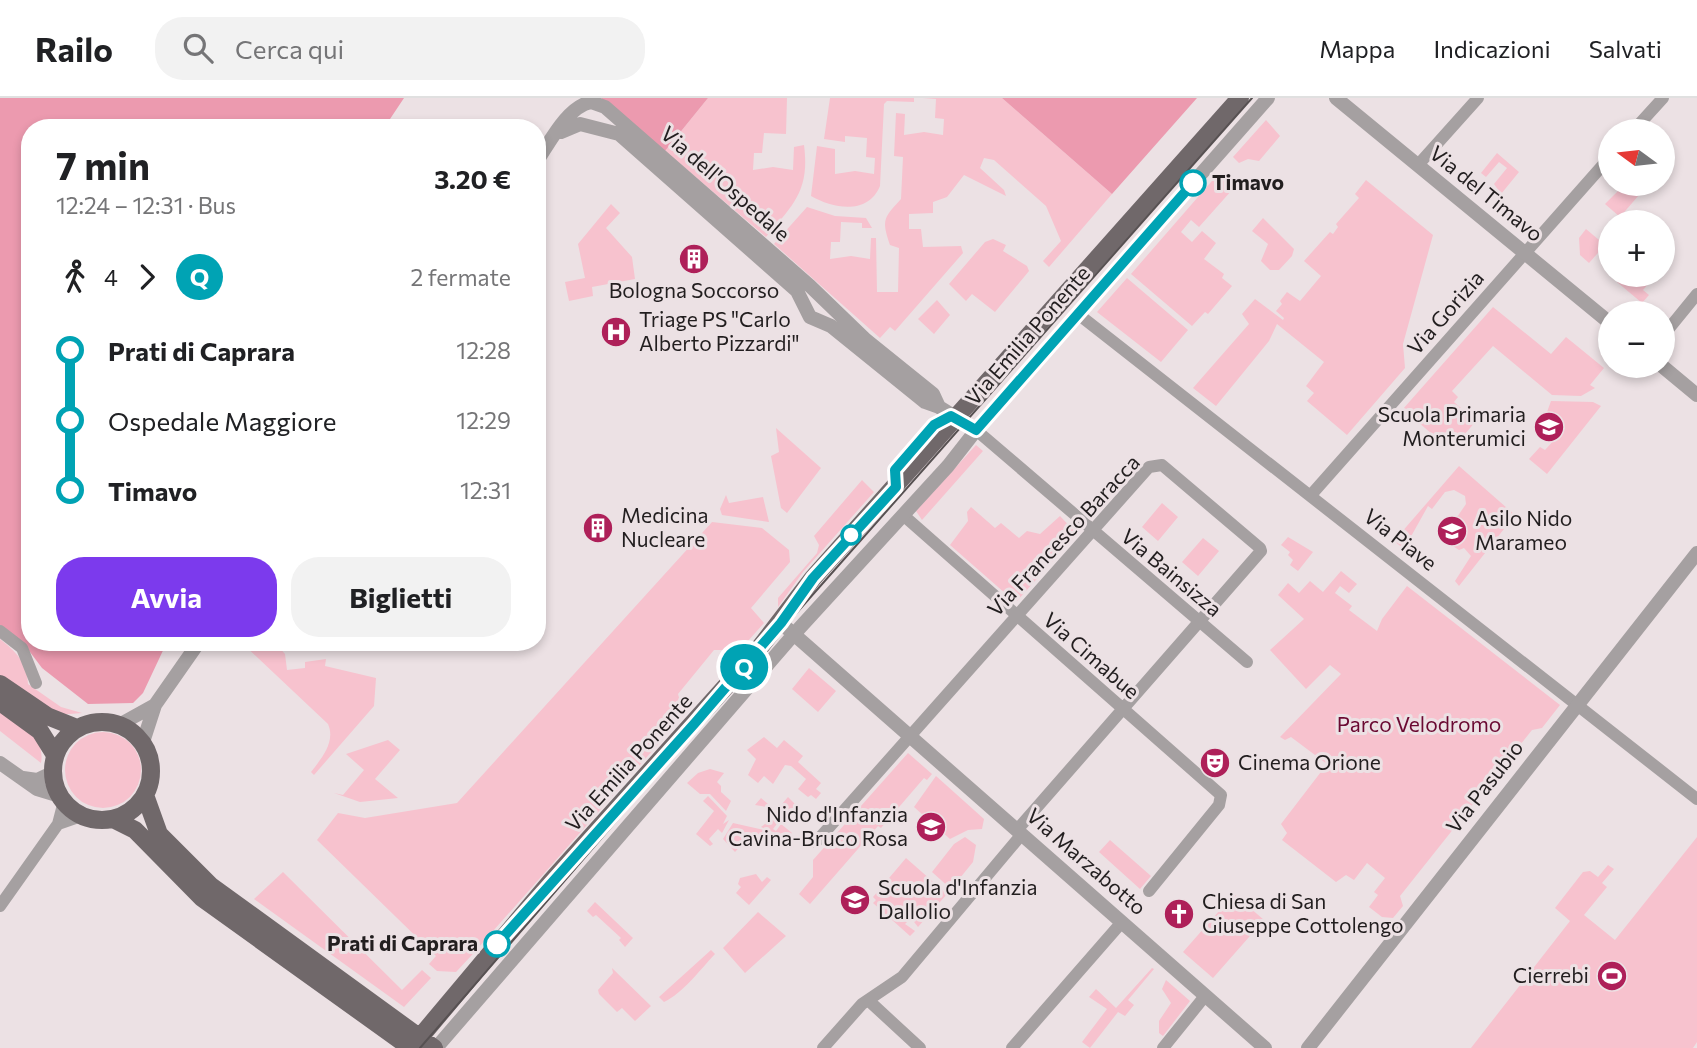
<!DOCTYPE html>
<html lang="it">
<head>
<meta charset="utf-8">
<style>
	:root { --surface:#fff; --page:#f2f2f2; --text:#202124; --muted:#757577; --line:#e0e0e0; --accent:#7c3aed }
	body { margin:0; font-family:Commissioner,sans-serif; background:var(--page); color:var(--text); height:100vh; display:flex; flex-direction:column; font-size:26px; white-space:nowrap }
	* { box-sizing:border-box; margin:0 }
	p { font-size:23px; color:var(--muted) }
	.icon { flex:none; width:38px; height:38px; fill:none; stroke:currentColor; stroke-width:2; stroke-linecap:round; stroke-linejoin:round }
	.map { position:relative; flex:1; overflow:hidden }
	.sheet { position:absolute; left:21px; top:21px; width:525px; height:532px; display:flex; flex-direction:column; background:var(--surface); border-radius:28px; box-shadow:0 4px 10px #0003 }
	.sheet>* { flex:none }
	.badge { padding:0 14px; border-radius:23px; font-size:24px; line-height:46px }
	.needle { width:46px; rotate:285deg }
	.controls { position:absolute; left:1598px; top:21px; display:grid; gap:14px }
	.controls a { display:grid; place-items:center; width:77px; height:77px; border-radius:50%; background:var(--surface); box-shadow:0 4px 10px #0003; font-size:35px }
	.map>.badge { position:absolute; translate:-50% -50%; box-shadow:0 0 0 4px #fff }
	.legs { display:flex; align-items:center; gap:10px; height:77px; padding:0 35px; font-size:23px }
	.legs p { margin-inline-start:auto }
	.head { display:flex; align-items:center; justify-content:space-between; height:119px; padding:0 35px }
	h1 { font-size:38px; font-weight:700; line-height:52px }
	.cta { display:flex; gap:14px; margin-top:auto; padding:14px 35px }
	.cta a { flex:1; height:80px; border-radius:28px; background:var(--accent); color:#fff; font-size:28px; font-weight:700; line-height:80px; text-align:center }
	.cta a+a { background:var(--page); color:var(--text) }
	ul { padding:0 35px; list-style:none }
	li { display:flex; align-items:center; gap:24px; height:70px; font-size:26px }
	li i { display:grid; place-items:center; width:10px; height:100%; margin:0 9px; background:currentColor }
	li i::after { content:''; width:18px; height:18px; margin:-9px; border:5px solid; border-radius:50%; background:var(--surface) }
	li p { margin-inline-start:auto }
	li:first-child i { background:linear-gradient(#0000 50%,currentColor 0) }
	li:last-child i { background:linear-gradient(currentColor 50%,#0000 0) }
	header { display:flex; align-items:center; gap:42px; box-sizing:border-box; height:98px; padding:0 35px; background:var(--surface); border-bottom:2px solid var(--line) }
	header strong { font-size:33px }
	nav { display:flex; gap:38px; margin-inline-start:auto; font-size:24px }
	.search { width:490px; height:63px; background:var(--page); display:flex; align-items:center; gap:18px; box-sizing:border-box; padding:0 24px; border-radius:28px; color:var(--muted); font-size:26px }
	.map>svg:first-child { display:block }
	.green { fill:#f7c2ce }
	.forest { fill:#ec9aaf }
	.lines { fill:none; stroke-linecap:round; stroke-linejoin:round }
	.minor { stroke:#a5a0a1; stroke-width:12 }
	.tertiary { stroke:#a5a0a1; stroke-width:14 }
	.primary { stroke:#70686a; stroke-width:18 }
	.tram { stroke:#575152; stroke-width:2 }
	.line-1-casing { stroke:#fff; stroke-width:16 }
	.line-1 { stroke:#00a3b4; stroke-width:10 }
	.stop-1-dot { fill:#fff; stroke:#00a3b4; stroke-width:3.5 }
	.labels { text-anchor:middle; stroke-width:6; stroke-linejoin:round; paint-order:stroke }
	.stop-label { font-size:21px; font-weight:bold; fill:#221e1f; stroke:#ece1e4; text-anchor:start }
	.street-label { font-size:21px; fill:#221e1f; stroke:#ece1e4 }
	.poi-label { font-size:21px; fill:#221e1f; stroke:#ece1e4; text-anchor:start }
	.park-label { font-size:21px; fill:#6a0932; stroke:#ece1e4 }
</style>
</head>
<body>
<header>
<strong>Railo</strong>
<div class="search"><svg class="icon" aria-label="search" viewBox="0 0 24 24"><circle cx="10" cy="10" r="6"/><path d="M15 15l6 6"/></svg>Cerca qui</div>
<nav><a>Mappa</a><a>Indicazioni</a><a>Salvati</a></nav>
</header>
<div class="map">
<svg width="1697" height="950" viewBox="0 0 1697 950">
	<rect width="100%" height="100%" fill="#ece1e4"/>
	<path class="green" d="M708 0H787L786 36 764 35 762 55H754L753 72 773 69 793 72 794 49 804 47C810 93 793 107 766 139L665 53Z
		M830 0H914V4L887 3 884 6 880 88C868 117 834 111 811 98L817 48 835 51V76L855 73 874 76 875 60 866 59 867 40 845 38V44L824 41Z
		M923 0H1002L1112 96 1049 169 1043 163 1061 143 1046 108 994 62 984 60 980 70 1004 92 1006 98 964 77 947 99 933 104V115L909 116V131H921L923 149 961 148 963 155 895 233 890 229 880 240 774 146 807 109 835 118 866 120 872 130H862V125L841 124 840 144H831L830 161 851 158 870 161 871 140H876L877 194H898L899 150 890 147C881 121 884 120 901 101L903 59 894 58 896 15 905 16 904 37 924 34 943 37 944 21 935 20 936 1Z
		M1266 22 1280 38 1259 63 1248 61 1239 65 1233 59Z
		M1497 55 1519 74 1501 96 1494 86 1507 70 1499 64 1486 79 1481 75Z
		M1218 76 1232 88V92L1199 129 1191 122 1181 134 1192 144 1202 133 1216 145 1204 161 1224 176 1222 180 1232 188 1208 216 1205 214 1192 228 1131 176Z
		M1366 82 1433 137 1403 246 1405 270 1347 337 1307 303 1314 295 1306 288 1324 264 1277 226 1269 243 1216 308 1193 290 1249 226 1242 216 1255 201 1283 222 1284 220 1276 213 1282 206 1280 203 1287 194 1300 203 1321 178 1304 163 1330 134 1333 136 1338 129 1336 126 1359 100 1355 96Z
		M1625 86 1639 97 1620 119 1605 106Z
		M611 106 620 115 606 130 632 159 635 181 592 189 593 198 569 203 565 184 585 180 578 146Z
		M1263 120 1294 151 1292 158 1279 172H1270L1261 163 1268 146 1252 133Z
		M1586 131 1605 147 1589 165 1580 157 1579 140Z
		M993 141 1006 147 1003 153 1027 168 1029 173 995 214 972 196 966 203 949 186 985 144Z
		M1623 177H1656L1643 192 1649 197 1642 205 1617 184Z
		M1127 180 1188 232 1161 264 1097 214Z
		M937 202 950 217 934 236 918 221Z
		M1493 209 1551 256 1566 239 1604 270 1590 287 1595 290 1581 298 1552 297 1493 248 1452 293 1458 299 1454 304 1476 323 1454 349H1447L1403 311Z
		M1551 303 1593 304 1601 308 1547 376 1529 361 1540 349 1545 352 1565 330 1547 314Z
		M776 330 821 370 787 415 781 410 771 358 779 354Z
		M976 347 983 353 922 422 916 413Z
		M1459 368 1515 417 1459 488 1455 483 1471 458 1464 450 1459 452 1442 441 1466 406 1465 398 1454 392 1445 394 1432 411 1428 408 1404 451 1394 443Z
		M862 382 874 394 803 474 778 509V500L817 455 819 447 814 438Z
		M726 397 729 405 763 399 769 424 722 417 720 411Z
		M1162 405 1178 419 1158 443 1142 429Z
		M971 409 995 430 1001 425 1019 440 1027 433 1040 436 1060 418 1077 436 1017 503H1014L950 447 968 423 967 414Z
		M712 424 762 430 789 452 790 464 751 510 764 525 740 552H714L678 596 684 617 471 858 456 874 437 873 429 866 436 858 317 742 338 715 365 720 457 705Z
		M1288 439 1313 454 1298 473 1290 467 1293 462 1288 457 1290 454 1281 447Z
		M1203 440 1219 453 1198 478 1182 464Z
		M1341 473 1357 486 1349 495 1340 488 1335 495 1352 508 1349 512 1377 533 1382 521 1407 488 1560 607 1542 630 1532 632 1404 793 1400 798 1403 808 1393 820 1382 819 1369 809 1378 797 1374 794 1385 780 1367 765 1354 782 1346 777 1336 784 1282 742 1287 735 1281 726 1327 666 1291 639 1285 642 1280 639 1341 576 1330 567 1306 591 1270 552 1304 521 1278 497 1288 485 1299 495 1310 483 1323 494Z
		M0 541C16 554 27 564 28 586L61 609 82 615 57 617 0 578Z
		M241 544 276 546 285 556 287 572 305 570V564L326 561 325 568 376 580 374 608 314 677 311 674C321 661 336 644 328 626Z
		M809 570 836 593 818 614 792 591Z
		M0 612C19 626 46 638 41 665L0 633Z
		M65 672a38 38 0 1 1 76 0a38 38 0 1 1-76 0Z
		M764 639 777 650 784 642 803 658 798 664 821 685 816 691 821 695 816 701 811 697 808 699 798 691 806 681 791 668 785 667 773 686 764 678 758 685 748 677 756 661 747 652Z
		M388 642 400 652 375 681 398 700 360 704 334 695 343 697 364 672 346 656Z
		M908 655 932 676 927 682 924 680 881 730 878 728 810 806 799 796 813 779V762Z
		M710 671 724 675 717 684 721 688V694L731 703 726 713 710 696H700L687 685 698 675Z
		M936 678 984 721 982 731 968 732 950 741 914 709Z
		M708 698 727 718 723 726 729 722 722 735 718 731 709 741 713 746 710 748 696 736 714 713 703 703Z
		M788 699 798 709 787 721 783 718 773 731 776 733 781 726 792 735 787 740 761 729 770 722 771 714 767 709 755 707 761 700 776 713Z
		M733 725 768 733 769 741 760 750 748 740 735 754 723 741Z
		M965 739 976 747 973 764 951 791 932 774 954 746Z
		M1697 739V944L1693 950H1471L1570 823 1555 810 1583 774 1590 773 1598 779 1608 767 1614 771 1602 785 1607 789 1584 817 1615 842Z
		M1110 742 1151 778 1140 791 1099 754Z
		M906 760 947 796 918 829 911 820 905 826 915 833 910 838 873 805 876 802 873 799Z
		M283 774 402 892 422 872 431 880 404 909 254 801Z
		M756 776 762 784 767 779 771 782 749 807 736 795 741 789 738 786 740 780Z
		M1234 796 1264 822 1213 880 1183 854Z
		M595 804 633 840 625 849 619 842 621 840 596 817 593 819 587 813Z
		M758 814 786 838 745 875 723 850Z
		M711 852 715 856C699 873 683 895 664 904L659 899Z
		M612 870 651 908 635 923 622 910 617 914 599 896 598 892 613 875Z
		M1152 870 1154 871 1128 902 1134 907 1125 918 1118 914 1090 950 1082 944 1107 911 1089 899 1096 891 1116 910Z
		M1166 882 1190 903 1163 938 1159 935V923L1171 905 1162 891Z"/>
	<path class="forest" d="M0 0H404L384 30H30V544H167L143 595 133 605 88 606 42 570 24 546 0 527Z
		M601 0H708L665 53Z
		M1002 0H1197L1112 96Z"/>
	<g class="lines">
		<path class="minor" d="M1633 33 1663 0
			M1418 67 1478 0
			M1078 216 1697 701
			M1662 239 1697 196
			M976 332 1247 564
			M1311 397 1610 59
			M903 417 1221 697 1219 707 1149 793
			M0 533 22 550 36 585
			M58 726 81 718
			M816 744 1149 369 1162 367 1260 450 1261 453 1017 732
			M0 808 58 726 64 703
			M868 902 920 950
			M823 950 862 906 902 879 1022 736
			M1012 950 1122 824
			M1163 950 1205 898"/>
		<path class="tertiary" d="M1336 0 1610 225
			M561 34 580 26 619 36 797 193 810 219 831 228 925 304 939 309
			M537 63C550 44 567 9 591 4L605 9 810 188 866 242 933 296 939 309 976 332
			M1662 268 1697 297
			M781 525 1265 950
			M119 627 155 607
			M143 644 155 607 199 544
			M0 665 37 691 60 698
			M23 680 37 682 54 674
			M436 950 795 535 948 368 984 322 1268 0
			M1308 950 1697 455"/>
		<path class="primary" d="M0 586 47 618 77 630
			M0 604 40 633 55 657
			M53 673a49 49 0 1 1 98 0a49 49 0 1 1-98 0Z
			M145 697 159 736 211 788 434 950
			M113 721 135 732 202 800 411 950
			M411 950 551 783 754 557 813 480 1240 0"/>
		<path class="tram" d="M420 950 785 528 1252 0"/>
	</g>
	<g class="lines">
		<g class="line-1-casing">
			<path id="line-1" d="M497 846 695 625 781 525 813 480 896 389 895 372 934 327 951 318 976 332 1193 85"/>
		</g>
		<use href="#line-1" class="line-1"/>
	</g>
	<defs>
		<g id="building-disc" transform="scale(1.575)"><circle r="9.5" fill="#ae2059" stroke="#ece1e4"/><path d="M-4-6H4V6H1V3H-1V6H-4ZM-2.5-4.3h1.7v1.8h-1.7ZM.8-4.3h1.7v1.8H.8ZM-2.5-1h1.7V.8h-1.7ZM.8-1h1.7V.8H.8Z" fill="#fff"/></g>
		<g id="hospital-disc" transform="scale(1.575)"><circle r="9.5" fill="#ae2059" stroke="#ece1e4"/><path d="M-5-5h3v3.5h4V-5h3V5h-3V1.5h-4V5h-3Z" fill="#fff"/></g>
		<g id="school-disc" transform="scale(1.575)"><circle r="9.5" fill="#ae2059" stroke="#ece1e4"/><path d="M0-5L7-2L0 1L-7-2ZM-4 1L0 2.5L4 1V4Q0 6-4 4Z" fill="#fff"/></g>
		<g id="theatre-disc" transform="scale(1.575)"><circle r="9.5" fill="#ae2059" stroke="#ece1e4"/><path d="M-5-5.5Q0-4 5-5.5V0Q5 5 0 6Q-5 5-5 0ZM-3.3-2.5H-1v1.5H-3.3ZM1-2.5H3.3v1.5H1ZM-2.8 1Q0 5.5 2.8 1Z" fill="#fff"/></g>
		<g id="church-disc" transform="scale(1.575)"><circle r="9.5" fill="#ae2059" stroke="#ece1e4"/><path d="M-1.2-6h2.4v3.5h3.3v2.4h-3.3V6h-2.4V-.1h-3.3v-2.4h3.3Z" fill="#fff"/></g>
		<g id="stadium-disc" transform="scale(1.575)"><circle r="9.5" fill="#ae2059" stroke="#ece1e4"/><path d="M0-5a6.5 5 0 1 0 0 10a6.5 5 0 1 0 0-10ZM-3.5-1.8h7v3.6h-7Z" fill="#fff"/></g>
	</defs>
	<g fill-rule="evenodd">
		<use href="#building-disc" x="694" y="161"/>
		<use href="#hospital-disc" x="616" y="234"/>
		<use href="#school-disc" x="1549" y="329"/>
		<use href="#building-disc" x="598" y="430"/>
		<use href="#school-disc" x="1452" y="433"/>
		<use href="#theatre-disc" x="1215" y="665"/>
		<use href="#school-disc" x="931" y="729"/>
		<use href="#school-disc" x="855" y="802"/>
		<use href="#church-disc" x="1179" y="816"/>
		<use href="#stadium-disc" x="1612" y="878"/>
	</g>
	<g class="stop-1-dot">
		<circle cx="1193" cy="85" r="12"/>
		<circle cx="851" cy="437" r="9"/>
		<circle cx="497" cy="846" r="12"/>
	</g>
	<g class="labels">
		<g class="stop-label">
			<text x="1212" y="92">Timavo</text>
			<text x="478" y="853" text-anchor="end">Prati di Caprara</text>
		</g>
		<g class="street-label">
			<text transform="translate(725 86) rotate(41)" y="7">Via dell'Ospedale</text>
			<text transform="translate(1486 96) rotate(39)" y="7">Via del Timavo</text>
			<text transform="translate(1446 215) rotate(-49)" y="7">Via Gorizia</text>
			<text transform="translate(1028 238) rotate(-49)" y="7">Via Emilia Ponente</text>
			<text transform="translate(1064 438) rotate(-47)" y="7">Via Francesco Baracca</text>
			<text transform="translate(1400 442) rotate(38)" y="7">Via Piave</text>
			<text transform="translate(1171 475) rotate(40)" y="7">Via Bainsizza</text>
			<text transform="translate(1091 558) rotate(41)" y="7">Via Cimabue</text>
			<text transform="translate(629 665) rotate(-48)" y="7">Via Emilia Ponente</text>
			<text transform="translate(1485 689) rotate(-52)" y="7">Via Pasubio</text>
			<text transform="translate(1086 764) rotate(41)" y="7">Via Marzabotto</text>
		</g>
		<g class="poi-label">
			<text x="694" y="200" text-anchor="middle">Bologna Soccorso</text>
			<text x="639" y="229">Triage PS "Carlo<tspan x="639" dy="24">Alberto Pizzardi"</tspan></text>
			<text x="1526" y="324" text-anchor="end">Scuola Primaria<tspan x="1526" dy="24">Monterumici</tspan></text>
			<text x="621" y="425">Medicina<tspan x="621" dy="24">Nucleare</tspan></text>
			<text x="1475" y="428">Asilo Nido<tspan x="1475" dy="24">Marameo</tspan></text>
			<text x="1238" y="672">Cinema Orione</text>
			<text x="908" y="724" text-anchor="end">Nido d'Infanzia<tspan x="908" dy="24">Cavina-Bruco Rosa</tspan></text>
			<text x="878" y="797">Scuola d'Infanzia<tspan x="878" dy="24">Dallolio</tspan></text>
			<text x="1202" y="811">Chiesa di San<tspan x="1202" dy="24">Giuseppe Cottolengo</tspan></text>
			<text x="1589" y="885" text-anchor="end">Cierrebi</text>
		</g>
		<g class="park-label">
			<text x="1419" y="634">Parco Velodromo</text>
		</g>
	</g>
</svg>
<div class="controls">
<a><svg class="needle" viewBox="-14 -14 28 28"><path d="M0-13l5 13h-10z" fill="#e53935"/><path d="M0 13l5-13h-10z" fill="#757577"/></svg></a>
<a>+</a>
<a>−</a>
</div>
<b class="badge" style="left:744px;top:569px;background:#00a3b4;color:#fff">Q</b>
<section class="sheet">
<div class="head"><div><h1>7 min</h1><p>12:24 – 12:31 · Bus</p></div><b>3.20 €</b></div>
<div class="legs"><svg class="icon" aria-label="walk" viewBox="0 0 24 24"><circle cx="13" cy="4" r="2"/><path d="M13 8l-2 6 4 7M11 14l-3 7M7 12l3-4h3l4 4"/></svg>4<svg class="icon" aria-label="forward" viewBox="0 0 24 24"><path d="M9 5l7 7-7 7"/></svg><b class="badge" style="background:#00a3b4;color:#fff">Q</b><p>2 fermate</p></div>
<ul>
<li><i style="color:#00a3b4"></i><b>Prati di Caprara</b><p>12:28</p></li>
<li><i style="color:#00a3b4"></i><span>Ospedale Maggiore</span><p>12:29</p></li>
<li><i style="color:#00a3b4"></i><b>Timavo</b><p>12:31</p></li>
</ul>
<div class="cta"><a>Avvia</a><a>Biglietti</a></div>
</section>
</div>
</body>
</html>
